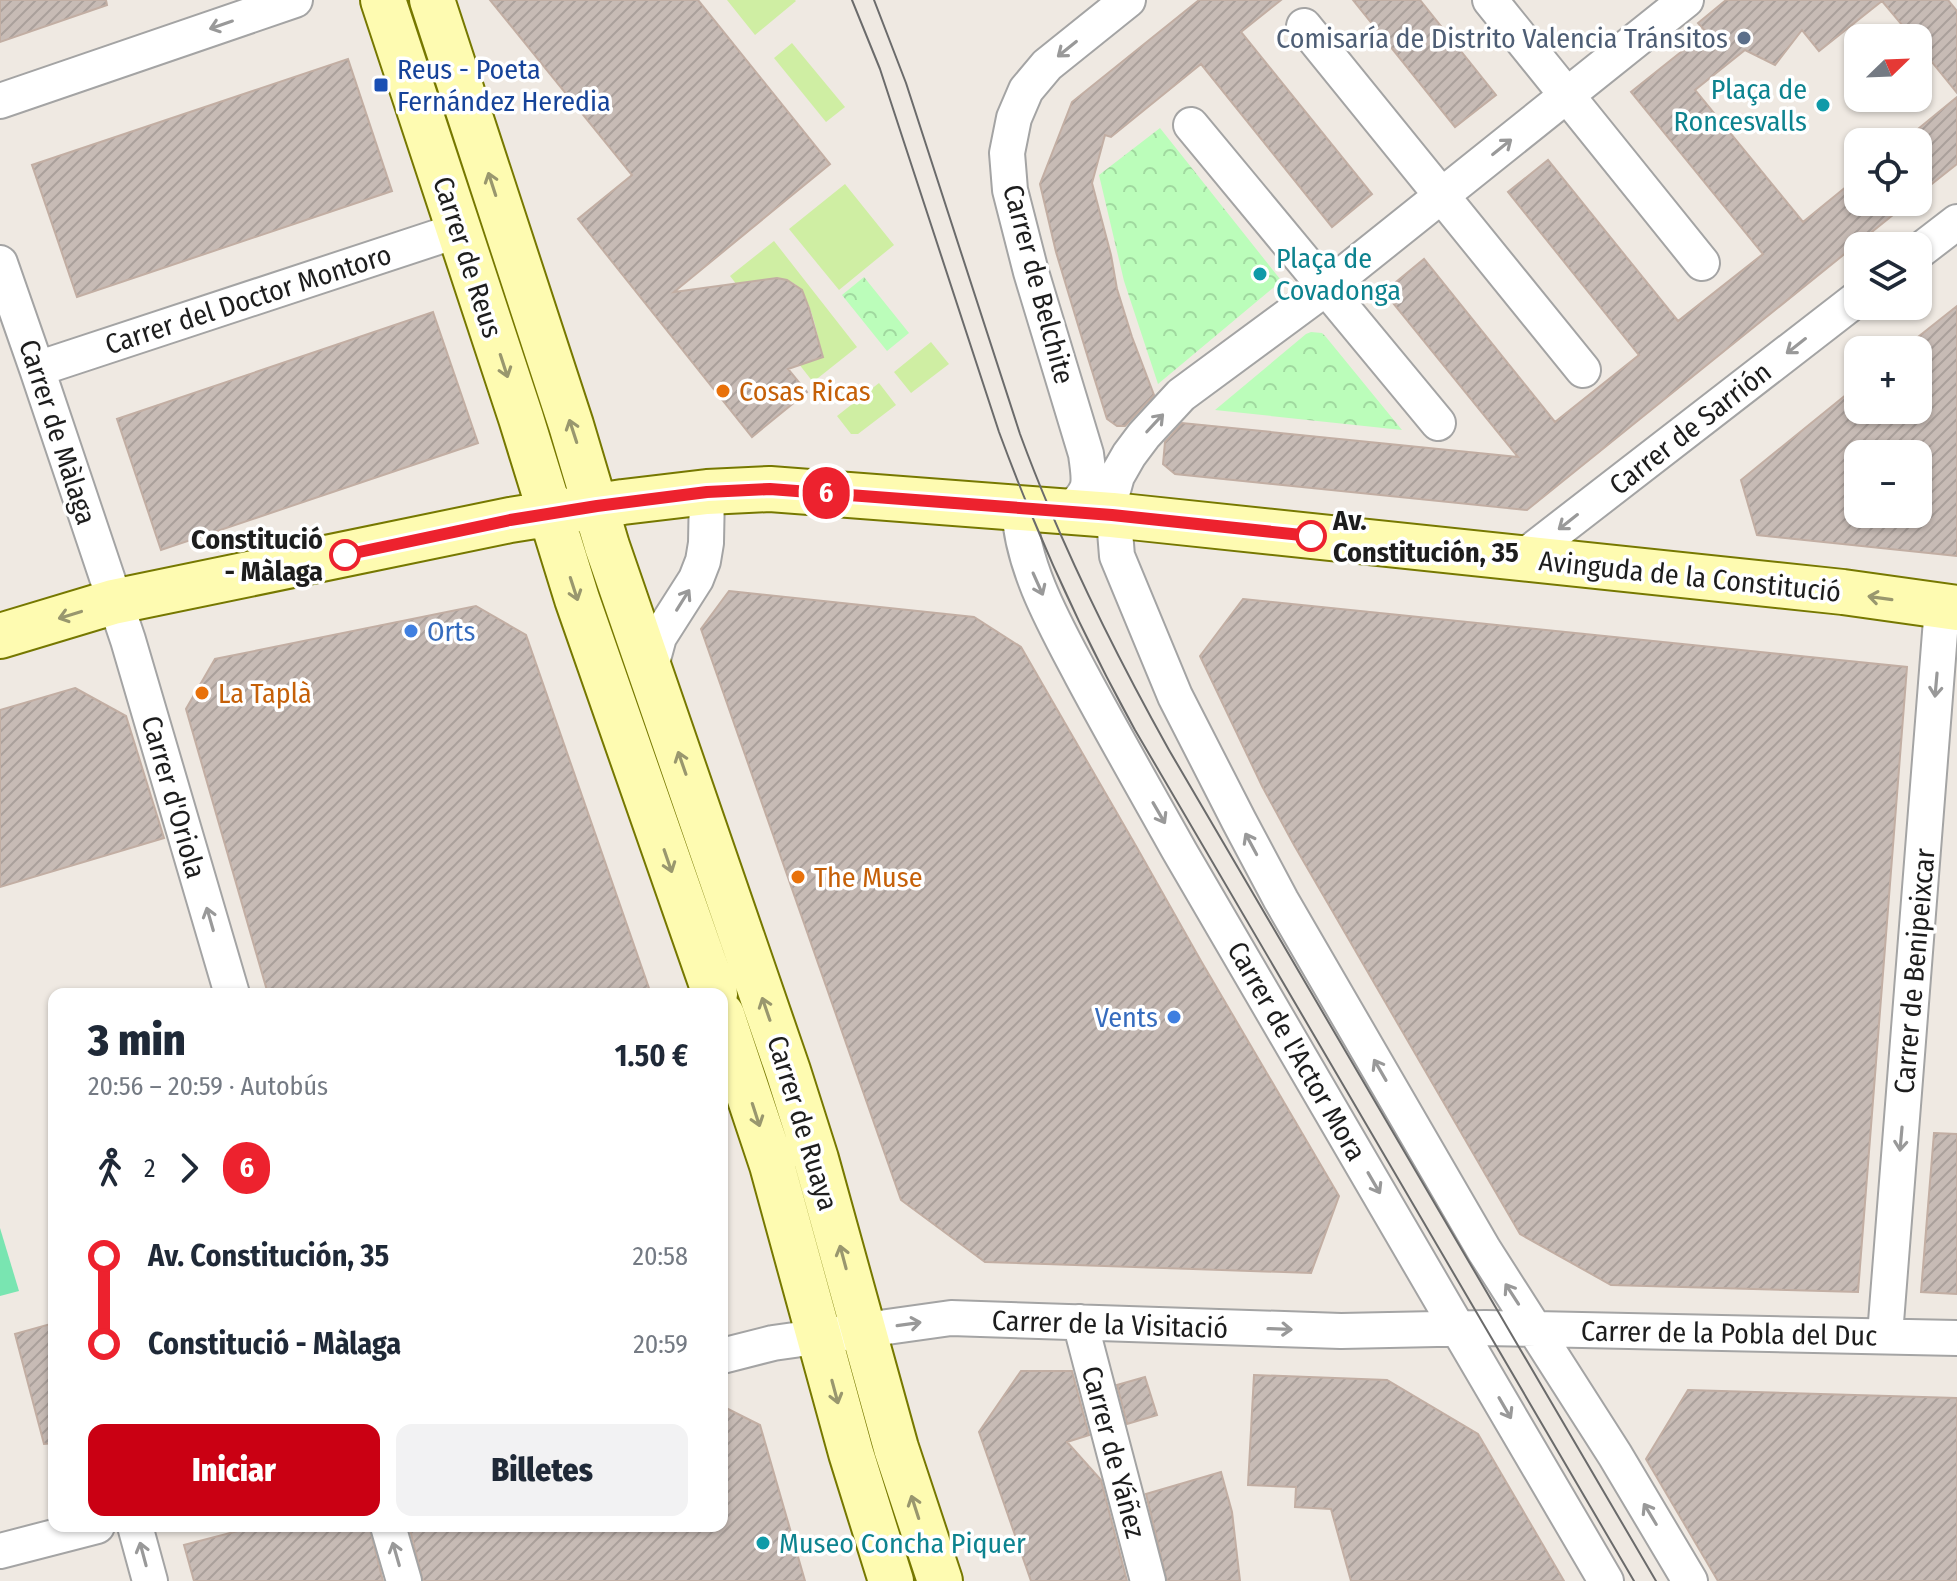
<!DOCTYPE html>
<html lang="es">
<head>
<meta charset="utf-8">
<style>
	:root { --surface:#fff; --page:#f2f2f3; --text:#1f2937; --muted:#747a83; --accent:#ca0013 }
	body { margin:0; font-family:"Fira Sans Condensed",sans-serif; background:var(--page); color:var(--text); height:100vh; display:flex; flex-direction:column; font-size:30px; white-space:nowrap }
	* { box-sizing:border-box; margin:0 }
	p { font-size:26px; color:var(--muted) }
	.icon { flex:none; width:44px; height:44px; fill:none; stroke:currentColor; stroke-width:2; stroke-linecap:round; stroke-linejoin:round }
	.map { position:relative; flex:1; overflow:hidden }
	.drawer { position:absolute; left:48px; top:988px; width:680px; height:544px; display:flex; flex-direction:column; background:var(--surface); border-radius:16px; box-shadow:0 2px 6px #0004 }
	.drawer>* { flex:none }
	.badge { padding:0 16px; border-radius:26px; font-size:28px; line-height:52px }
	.needle { width:52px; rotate:67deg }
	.buttons { position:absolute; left:1844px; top:24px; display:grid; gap:16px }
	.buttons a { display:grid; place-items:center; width:88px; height:88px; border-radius:16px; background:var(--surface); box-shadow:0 2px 6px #0004; font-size:40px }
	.map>.badge { position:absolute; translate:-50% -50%; box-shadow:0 0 0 4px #fff }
	.legs { display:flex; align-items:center; gap:12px; height:88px; padding:0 40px; font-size:26px }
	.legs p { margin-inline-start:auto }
	.head { display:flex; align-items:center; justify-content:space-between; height:136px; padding:0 40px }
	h1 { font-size:44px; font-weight:800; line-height:60px }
	.cta { display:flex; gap:16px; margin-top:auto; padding:16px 40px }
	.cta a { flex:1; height:92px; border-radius:16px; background:var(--accent); color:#fff; font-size:32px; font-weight:800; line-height:92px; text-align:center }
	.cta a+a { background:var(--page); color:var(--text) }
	ul { padding:0 40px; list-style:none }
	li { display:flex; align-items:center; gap:28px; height:88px; font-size:30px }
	li i { display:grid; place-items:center; width:12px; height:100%; margin:0 10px; background:currentColor }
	li i::after { content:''; width:20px; height:20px; margin:-10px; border:6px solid; border-radius:50%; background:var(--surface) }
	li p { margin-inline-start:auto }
	li:first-child i { background:linear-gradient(#0000 50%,currentColor 0) }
	li:last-child i { background:linear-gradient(currentColor 50%,#0000 0) }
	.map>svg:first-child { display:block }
	.grass { fill:#cfeea3; fill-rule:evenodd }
	.park { fill:url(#park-crowns) }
	.pitch { fill:#79e5b1 }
	.building { fill:url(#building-hatch); stroke:#c2aea3; stroke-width:2; fill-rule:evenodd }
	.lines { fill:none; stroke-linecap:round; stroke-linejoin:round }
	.street-casing { stroke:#a4a4a4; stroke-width:38 }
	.secondary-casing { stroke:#767800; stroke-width:48 }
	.street { stroke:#fff; stroke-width:34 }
	.secondary { stroke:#fefbb1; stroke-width:44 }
	.tram { stroke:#6b6b6b; stroke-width:2 }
	.oneway { stroke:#999 }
	.oneway2 { stroke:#99976e }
	.line-1-casing { stroke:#fff; stroke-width:18 }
	.line-1 { stroke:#ed222e; stroke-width:12 }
	.service-dot { fill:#5c6f8a; stroke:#fff; stroke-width:3 }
	.transit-dot { fill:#1a4fb4; stroke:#fff; stroke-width:3 }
	.culture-dot { fill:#0f9aa8; stroke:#fff; stroke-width:3 }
	.food-dot { fill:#e8710a; stroke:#fff; stroke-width:3 }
	.stop-1-dot { fill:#fff; stroke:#ed222e; stroke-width:4 }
	.shop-dot { fill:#3f7fe0; stroke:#fff; stroke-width:3 }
	.labels { text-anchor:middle; stroke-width:7; stroke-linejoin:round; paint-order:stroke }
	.service-label { font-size:28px; fill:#4e5e75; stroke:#fff; text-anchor:end }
	.transit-label { font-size:28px; fill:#164399; stroke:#fff; text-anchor:start }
	.culture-label { font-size:28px; fill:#0d838f; stroke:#fff; text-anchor:start }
	.street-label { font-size:28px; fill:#1d1d1d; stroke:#fff }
	.food-label { font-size:28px; fill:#c56008; stroke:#fff; text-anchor:start }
	.stop-label { font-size:28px; font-weight:bold; fill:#1d1d1d; stroke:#fff; text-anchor:start }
	.shop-label { font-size:28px; fill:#366cbe; stroke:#fff; text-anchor:start }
</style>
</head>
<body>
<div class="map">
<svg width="1957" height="1581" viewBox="0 0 1957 1581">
	<defs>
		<pattern id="park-crowns" width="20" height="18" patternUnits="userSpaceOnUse" patternTransform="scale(2)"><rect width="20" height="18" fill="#bbfdba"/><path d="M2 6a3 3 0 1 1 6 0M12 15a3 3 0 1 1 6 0" fill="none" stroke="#a0d89f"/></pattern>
		<pattern id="building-hatch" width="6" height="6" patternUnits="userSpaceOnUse" patternTransform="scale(2)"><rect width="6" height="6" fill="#c7bbb5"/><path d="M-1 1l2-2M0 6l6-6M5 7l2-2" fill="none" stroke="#aaa09b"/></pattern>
	</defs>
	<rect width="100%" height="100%" fill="#efe9e2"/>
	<path class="grass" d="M727 0H795L796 1 755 35Z
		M792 43 845 107 826 122 774 58Z
		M845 184 894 245 839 290 789 229Z
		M774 241 857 347 813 382 730 276ZM777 278C786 279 795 282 800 289 812 304 818 338 823 357L800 364 751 285 764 280Z
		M931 342 949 364 911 393 894 372Z
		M879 383 896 405 858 434H851L837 416Z"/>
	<path class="park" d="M1160 128 1280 279 1279 283 1158 384 1124 281 1099 175Z
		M864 277 909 333 887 351 842 295Z
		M1311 332 1322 333 1326 337 1402 430 1215 410 1306 334Z"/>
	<path class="pitch" d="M0 1228 19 1291 0 1296Z"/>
	<path class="building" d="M0 0H106L107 5 0 42Z
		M490 0H698L830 164 674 292 777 278 787 280 802 290 809 308 823 357 788 369 807 392 752 437 578 219 632 175Z
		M1199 0H1281L1241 32 1372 194 1332 227 1201 64 1111 137 1105 135 1092 183 1111 255 1117 289 1132 337 1154 395 1125 426H1117L1107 419 1088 358 1056 252 1040 184 1072 102Z
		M1353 0H1420L1496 95 1455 127Z
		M1726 0H1948L1957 11V93L1918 45V38H1913L1882 1 1819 51 1802 30 1775 65 1745 50 1695 90 1803 222 1858 177V202H1909L1527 510 1175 474 1163 464 1165 442 1182 423 1518 457 1384 292 1424 259 1555 422 1639 355 1508 192 1548 160 1678 321 1763 254 1631 92 1706 32 1698 23Z
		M348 59 392 191 77 297 32 165Z
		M1957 97V164L1918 195V129Z
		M1957 306V556L1757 535 1741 480 1858 385V410H1918V337ZM1858 454H1918V514H1858Z
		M433 312 478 443 161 550 117 419Z
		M729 591 974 617 1021 647 1136 846 1201 961 1339 1196 1311 1273 985 1262 901 1200 701 629Z
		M1243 599 1907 667 1858 1292 1611 1285 1520 1234 1294 845 1262 786 1200 656Z
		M476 606 526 635 651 994H268L186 709 215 659Z
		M75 688 126 716 164 838 0 887V710Z
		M1934 1133 1957 1134V1294L1921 1292Z
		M54 1323V1443L44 1444 15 1334Z
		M1021 1371H1072L1089 1435 1067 1442 1101 1480 1127 1581H1031L979 1432Z
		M1254 1375 1387 1380 1478 1434 1564 1581H1351L1331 1509 1295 1507 1296 1487 1248 1485Z
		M1145 1377 1157 1415 1127 1424 1117 1385Z
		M1688 1390 1957 1398V1581H1718L1646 1459Z
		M722 1406 760 1425 805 1581H423L409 1526H722Z
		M1221 1472 1232 1512 1240 1581H1167L1146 1494Z
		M257 1526H369L383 1581H194L184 1545Z"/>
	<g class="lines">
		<g class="street-casing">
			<path id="street" d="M1490 0 1702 263
				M1686 0 1326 288 1181 395 1144 435 1129 455 1117 476 1112 494 1117 556 1175 696 1239 821 1281 900 1484 1250 1615 1455 1690 1581
				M1304 26 1583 370
				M0 101 295 0
				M1191 125 1438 423
				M1918 252 1957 222
				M0 263 37 369 128 640 232 994
				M37 369 459 230
				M1019 508C1022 567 1054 623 1081 674 1113 734 1147 793 1180 852 1320 1096 1464 1338 1606 1581
				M1068 512C1093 489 1090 485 1086 454L1031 272 1010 190 1007 153 1014 118 1026 90 1047 65 1128 0
				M1522 558 1858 298
				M650 670 659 637 696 579 703 561 706 543 707 492
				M1080 1322 1148 1581
				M1885 1335 1942 607
				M722 1356 773 1343 951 1318 1341 1331 1485 1328 1957 1338
				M135 1526 150 1581
				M388 1526 404 1581
				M0 1551 97 1526"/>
		</g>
		<g class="secondary-casing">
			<path id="secondary" d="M383 0 521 418 577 599 715 994
				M432 0 571 425 607 546 788 1071 816 1159 896 1448 940 1581
				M0 636 113 602 510 520 623 502 707 492 770 489 1112 515 1843 592 1957 608
				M722 1015 772 1165 851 1453 891 1581"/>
		</g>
		<use href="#street" class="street"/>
		<use href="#secondary" class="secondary"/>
		<path class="tram" d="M852 0 880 69 999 432C1037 535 1082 634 1135 730L1634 1581
			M874 0 906 83 1020 434C1060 543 1112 648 1169 750L1656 1581"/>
	</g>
	<defs><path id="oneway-shaft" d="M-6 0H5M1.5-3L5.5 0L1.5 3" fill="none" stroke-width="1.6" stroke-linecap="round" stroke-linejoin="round" transform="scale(2)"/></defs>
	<g class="oneway">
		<use href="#oneway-shaft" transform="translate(221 25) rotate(161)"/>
		<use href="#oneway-shaft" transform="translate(1067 49) rotate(141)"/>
		<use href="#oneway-shaft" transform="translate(1502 147) rotate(-39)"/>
		<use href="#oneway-shaft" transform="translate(1796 346) rotate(142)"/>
		<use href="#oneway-shaft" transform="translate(1155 423) rotate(-47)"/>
		<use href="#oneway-shaft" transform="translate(1568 522) rotate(142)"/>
		<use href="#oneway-shaft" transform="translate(1038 584) rotate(66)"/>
		<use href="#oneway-shaft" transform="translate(683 600) rotate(-58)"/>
		<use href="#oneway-shaft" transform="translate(1936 685) rotate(95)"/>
		<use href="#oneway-shaft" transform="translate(1159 813) rotate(60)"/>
		<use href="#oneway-shaft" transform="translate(1251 844) rotate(-118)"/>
		<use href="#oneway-shaft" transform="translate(210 919) rotate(-106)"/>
		<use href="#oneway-shaft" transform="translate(1380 1070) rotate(-120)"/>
		<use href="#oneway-shaft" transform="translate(1901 1139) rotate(95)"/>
		<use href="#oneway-shaft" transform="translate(1374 1183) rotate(60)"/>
		<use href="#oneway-shaft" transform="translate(1512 1294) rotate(-123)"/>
		<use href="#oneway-shaft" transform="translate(909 1324) rotate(-8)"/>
		<use href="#oneway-shaft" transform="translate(1280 1329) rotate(2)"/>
		<use href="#oneway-shaft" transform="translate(1505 1408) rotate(60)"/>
		<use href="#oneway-shaft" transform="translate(1650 1514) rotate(-121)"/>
		<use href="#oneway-shaft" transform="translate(143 1554) rotate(-105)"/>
		<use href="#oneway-shaft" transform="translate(396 1554) rotate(-106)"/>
	</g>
	<g class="oneway2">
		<use href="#oneway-shaft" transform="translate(492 184) rotate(-108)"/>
		<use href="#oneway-shaft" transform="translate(504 366) rotate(72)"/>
		<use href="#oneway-shaft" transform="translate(573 431) rotate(-108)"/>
		<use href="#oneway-shaft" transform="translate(574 589) rotate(72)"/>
		<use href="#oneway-shaft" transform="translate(1880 598) rotate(-172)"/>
		<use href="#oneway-shaft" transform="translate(70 615) rotate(163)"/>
		<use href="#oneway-shaft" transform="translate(682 763) rotate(-109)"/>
		<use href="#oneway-shaft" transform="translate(668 861) rotate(71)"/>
		<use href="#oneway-shaft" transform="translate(766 1009) rotate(-109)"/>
		<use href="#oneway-shaft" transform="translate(756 1115) rotate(72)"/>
		<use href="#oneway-shaft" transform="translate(843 1257) rotate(-105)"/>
		<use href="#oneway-shaft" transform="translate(835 1392) rotate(75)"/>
		<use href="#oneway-shaft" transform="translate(915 1507) rotate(-108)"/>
	</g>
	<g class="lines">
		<g class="line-1-casing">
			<path id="line-1" d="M345 555 510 520 597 506 707 492 770 489 1112 515 1311 536"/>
		</g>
		<use href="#line-1" class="line-1"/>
	</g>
	<circle class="service-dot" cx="1744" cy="38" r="8"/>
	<rect class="transit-dot" x="373" y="77" width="16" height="16" rx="4"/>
	<g class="culture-dot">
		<circle cx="1823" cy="105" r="8"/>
		<circle cx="1260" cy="274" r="8"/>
		<circle cx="763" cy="1543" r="8"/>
	</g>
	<g class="food-dot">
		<circle cx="723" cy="391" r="8"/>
		<circle cx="202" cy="693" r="8"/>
		<circle cx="798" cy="877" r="8"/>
	</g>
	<g class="stop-1-dot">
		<circle cx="1311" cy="536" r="14"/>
		<circle cx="345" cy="555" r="14"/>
	</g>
	<g class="shop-dot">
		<circle cx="411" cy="631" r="8"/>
		<circle cx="1174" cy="1017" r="8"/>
	</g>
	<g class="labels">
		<g class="service-label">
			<text x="1728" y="48">Comisaría de Distrito Valencia Tránsitos</text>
		</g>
		<g class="transit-label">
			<text x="397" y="79">Reus - Poeta<tspan x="397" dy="32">Fernández Heredia</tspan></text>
		</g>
		<g class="culture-label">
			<text x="1807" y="99" text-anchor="end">Plaça de<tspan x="1807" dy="32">Roncesvalls</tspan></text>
			<text x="1276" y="268">Plaça de<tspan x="1276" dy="32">Covadonga</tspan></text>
			<text x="779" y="1553">Museo Concha Piquer</text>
		</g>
		<g class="street-label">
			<text transform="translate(468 257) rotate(72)" y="10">Carrer de Reus</text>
			<text transform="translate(1039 284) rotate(75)" y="10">Carrer de Belchite</text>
			<text transform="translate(248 299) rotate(-18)" y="10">Carrer del Doctor Montoro</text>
			<text transform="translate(1690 428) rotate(-38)" y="10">Carrer de Sarrión</text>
			<text transform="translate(58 432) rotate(72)" y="10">Carrer de Màlaga</text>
			<text transform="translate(1690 576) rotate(6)" y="10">Avinguda de la Constitució</text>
			<text transform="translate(174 797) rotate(74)" y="10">Carrer d'Oriola</text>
			<text transform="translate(1914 971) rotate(-85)" y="10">Carrer de Benipeixcar</text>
			<text transform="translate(1297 1051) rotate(60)" y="10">Carrer de l'Actor Mora</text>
			<text transform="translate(803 1123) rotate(73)" y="10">Carrer de Ruaya</text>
			<text transform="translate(1110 1324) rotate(2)" y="10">Carrer de la Visitació</text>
			<text transform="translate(1729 1333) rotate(1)" y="10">Carrer de la Pobla del Duc</text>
			<text transform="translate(1114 1452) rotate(75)" y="10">Carrer de Yáñez</text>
		</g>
		<g class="food-label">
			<text x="739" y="401">Cosas Ricas</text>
			<text x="218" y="703">La Taplà</text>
			<text x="814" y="887">The Muse</text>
		</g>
		<g class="stop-label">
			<text x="1333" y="530">Av.<tspan x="1333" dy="32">Constitución, 35</tspan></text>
			<text x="323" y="549" text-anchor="end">Constitució<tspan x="323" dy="32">- Màlaga</tspan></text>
		</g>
		<g class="shop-label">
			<text x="427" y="641">Orts</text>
			<text x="1158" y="1027" text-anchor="end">Vents</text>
		</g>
	</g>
</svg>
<div class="buttons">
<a><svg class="needle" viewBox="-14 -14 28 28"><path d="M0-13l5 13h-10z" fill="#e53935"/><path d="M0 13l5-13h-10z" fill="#747a83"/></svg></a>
<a><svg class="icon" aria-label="locate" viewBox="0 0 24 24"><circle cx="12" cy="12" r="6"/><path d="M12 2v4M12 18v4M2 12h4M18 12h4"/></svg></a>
<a><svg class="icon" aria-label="layers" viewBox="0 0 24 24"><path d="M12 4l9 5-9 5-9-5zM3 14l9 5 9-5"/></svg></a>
<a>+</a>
<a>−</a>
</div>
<b class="badge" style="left:826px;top:493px;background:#ed222e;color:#fff">6</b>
<section class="drawer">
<div class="head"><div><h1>3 min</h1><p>20:56 – 20:59 · Autobús</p></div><b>1.50 €</b></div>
<div class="legs"><svg class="icon" aria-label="walk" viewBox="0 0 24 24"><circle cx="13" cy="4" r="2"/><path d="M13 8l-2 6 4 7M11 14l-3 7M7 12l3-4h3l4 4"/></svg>2<svg class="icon" aria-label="forward" viewBox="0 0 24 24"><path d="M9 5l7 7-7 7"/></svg><b class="badge" style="background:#ed222e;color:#fff">6</b></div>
<ul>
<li><i style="color:#ed222e"></i><b>Av. Constitución, 35</b><p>20:58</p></li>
<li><i style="color:#ed222e"></i><b>Constitució - Màlaga</b><p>20:59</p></li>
</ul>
<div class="cta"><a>Iniciar</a><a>Billetes</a></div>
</section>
</div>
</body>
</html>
